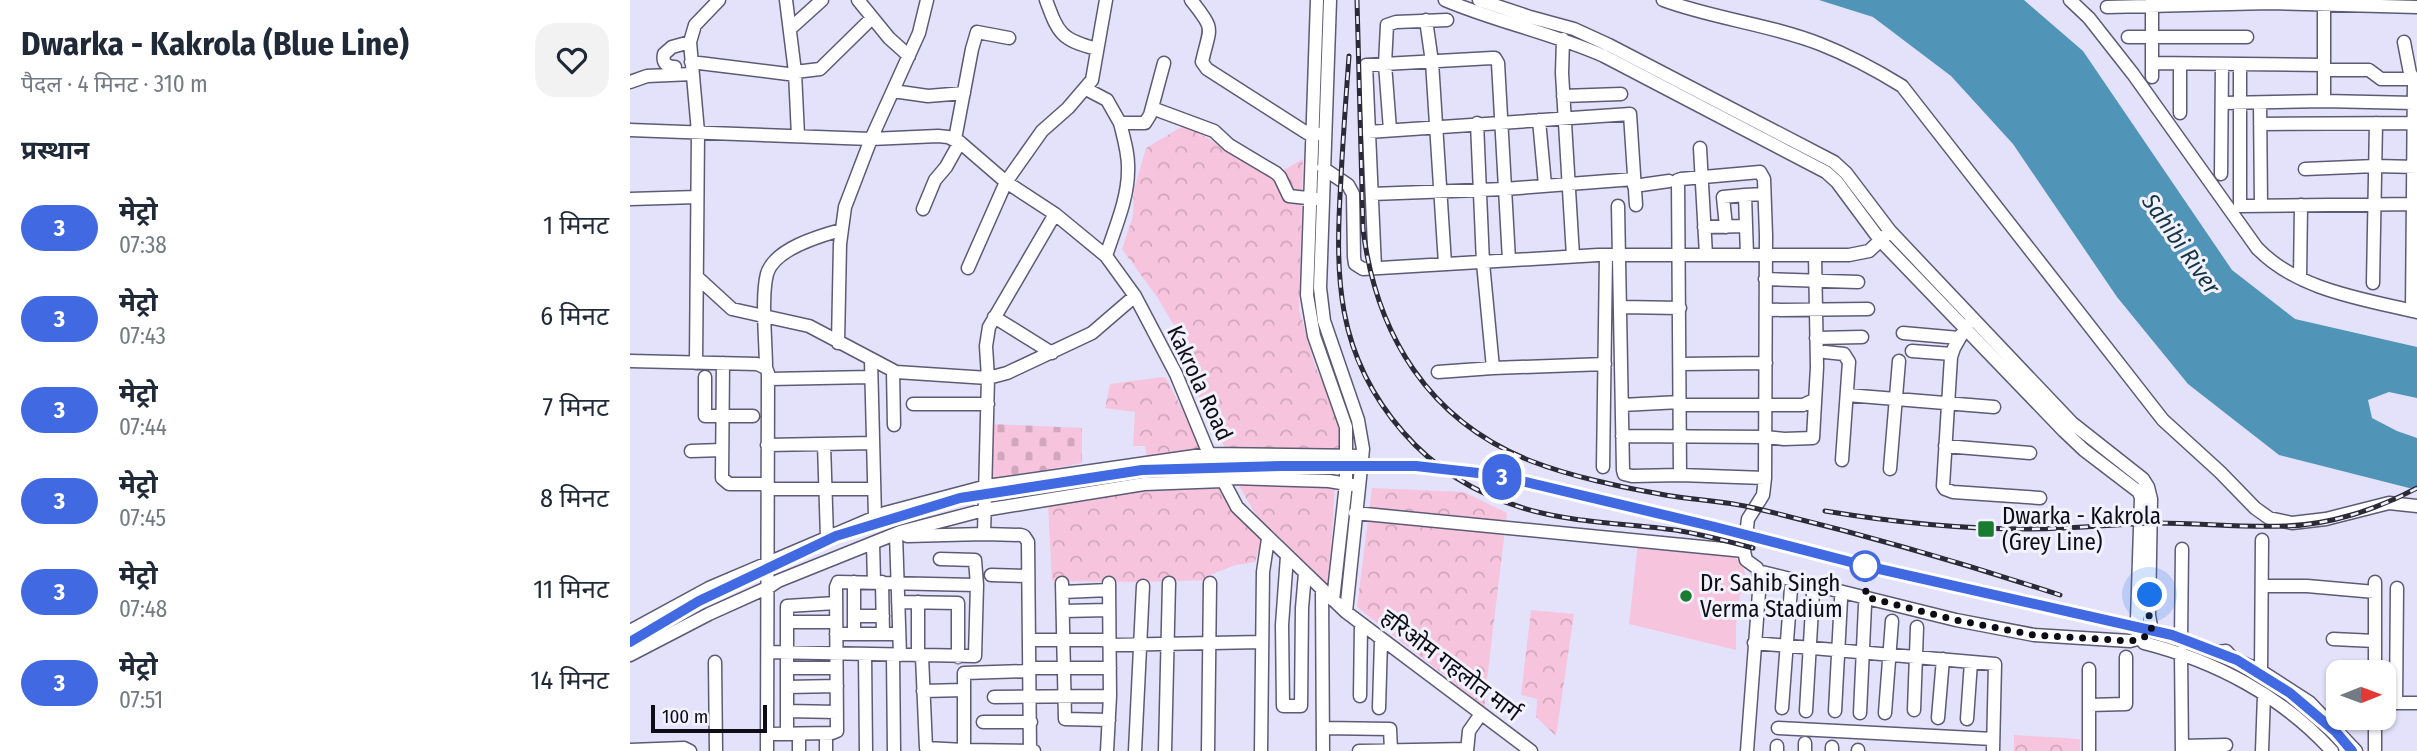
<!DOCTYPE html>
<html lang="hi">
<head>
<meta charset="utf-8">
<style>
	:root { --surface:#fff; --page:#f2f2f3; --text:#1f2937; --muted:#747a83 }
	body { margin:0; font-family:"Fira Sans Condensed","Noto Sans Devanagari",sans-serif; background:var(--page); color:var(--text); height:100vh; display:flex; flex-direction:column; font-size:26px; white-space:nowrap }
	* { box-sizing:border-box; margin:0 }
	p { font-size:23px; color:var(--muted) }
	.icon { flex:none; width:38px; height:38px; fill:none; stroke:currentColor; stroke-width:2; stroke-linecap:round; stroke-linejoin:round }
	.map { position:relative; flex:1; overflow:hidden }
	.drawer { display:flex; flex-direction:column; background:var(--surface); width:630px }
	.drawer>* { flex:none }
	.badge { padding:0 14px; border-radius:23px; font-size:24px; line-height:46px }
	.needle { width:46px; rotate:89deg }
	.tools { position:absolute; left:1696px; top:660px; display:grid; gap:14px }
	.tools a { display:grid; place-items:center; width:70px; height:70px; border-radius:14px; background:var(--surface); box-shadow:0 2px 5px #0004; font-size:35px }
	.scale { position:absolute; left:21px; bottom:18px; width:116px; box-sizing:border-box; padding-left:7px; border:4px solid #0e0d17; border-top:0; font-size:19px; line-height:24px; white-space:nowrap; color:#0e0d17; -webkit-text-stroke:5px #f2f1fe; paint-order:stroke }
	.you { position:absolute; width:35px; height:35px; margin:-18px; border:5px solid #fff; border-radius:50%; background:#1a73e8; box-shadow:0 0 0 10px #1a73e833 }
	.map>.badge { position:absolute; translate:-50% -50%; box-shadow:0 0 0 4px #fff }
	h2 { padding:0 21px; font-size:26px; line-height:63px }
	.round { display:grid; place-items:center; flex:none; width:74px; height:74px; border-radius:21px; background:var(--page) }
	.summary { display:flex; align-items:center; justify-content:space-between; height:119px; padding:0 21px }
	h1 { font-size:33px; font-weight:700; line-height:52px }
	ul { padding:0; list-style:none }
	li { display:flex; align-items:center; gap:21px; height:91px; padding:0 21px }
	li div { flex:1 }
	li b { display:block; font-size:26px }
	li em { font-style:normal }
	li .badge { min-width:77px; font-weight:700; text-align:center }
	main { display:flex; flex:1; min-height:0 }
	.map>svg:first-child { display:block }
	.cemetery { fill:url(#cemetery-stones) }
	.park { fill:url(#park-crowns) }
	.garden { fill:#f6c4dd }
	.water { fill:#5095b8 }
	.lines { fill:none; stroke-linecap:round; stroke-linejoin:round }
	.minor-casing { stroke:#5d5a75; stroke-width:15 }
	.minor { stroke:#fff; stroke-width:12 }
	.rail-casing { stroke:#2b2a36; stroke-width:5 }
	.rail { stroke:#f2f1fe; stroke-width:2.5; stroke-dasharray:8; stroke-linecap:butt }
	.line-casing { stroke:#fff; stroke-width:16 }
	.line { stroke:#4169e1; stroke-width:10 }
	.walk { stroke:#0e0d17; stroke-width:7; stroke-dasharray:0 12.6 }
	.poi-dot { fill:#1a7c2e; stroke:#f2f1fe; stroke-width:2.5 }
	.stop-dot { fill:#fff; stroke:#4169e1; stroke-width:3.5 }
	.labels { text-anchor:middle; stroke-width:6; stroke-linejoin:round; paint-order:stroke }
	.street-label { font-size:23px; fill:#0e0d17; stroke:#f2f1fe }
	.poi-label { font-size:23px; fill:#0e0d17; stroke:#f2f1fe; text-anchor:start }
	.water-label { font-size:24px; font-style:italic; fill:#143544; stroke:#f2f1fe }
</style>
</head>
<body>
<main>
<section class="drawer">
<div class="summary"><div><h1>Dwarka - Kakrola (Blue Line)</h1><p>पैदल · 4 मिनट · 310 m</p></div><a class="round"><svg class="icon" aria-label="heart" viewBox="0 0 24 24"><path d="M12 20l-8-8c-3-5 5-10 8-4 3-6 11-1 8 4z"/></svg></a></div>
<h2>प्रस्थान</h2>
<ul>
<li><span class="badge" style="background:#4169e1;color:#fff">3</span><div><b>मेट्रो</b><p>07:38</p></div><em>1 मिनट</em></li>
<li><span class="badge" style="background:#4169e1;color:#fff">3</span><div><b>मेट्रो</b><p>07:43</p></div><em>6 मिनट</em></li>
<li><span class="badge" style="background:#4169e1;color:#fff">3</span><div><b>मेट्रो</b><p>07:44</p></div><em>7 मिनट</em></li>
<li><span class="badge" style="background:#4169e1;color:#fff">3</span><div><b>मेट्रो</b><p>07:45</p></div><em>8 मिनट</em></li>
<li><span class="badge" style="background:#4169e1;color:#fff">3</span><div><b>मेट्रो</b><p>07:48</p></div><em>11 मिनट</em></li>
<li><span class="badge" style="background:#4169e1;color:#fff">3</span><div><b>मेट्रो</b><p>07:51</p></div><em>14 मिनट</em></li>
</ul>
</section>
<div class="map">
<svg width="1787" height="751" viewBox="0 0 1787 751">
	<defs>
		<pattern id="cemetery-stones" width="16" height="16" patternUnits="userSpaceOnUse" patternTransform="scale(1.75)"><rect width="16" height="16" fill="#f6c4dd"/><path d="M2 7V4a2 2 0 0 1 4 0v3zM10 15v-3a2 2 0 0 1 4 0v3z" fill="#d2a7bd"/></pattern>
		<pattern id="park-crowns" width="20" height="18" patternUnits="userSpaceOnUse" patternTransform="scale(1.75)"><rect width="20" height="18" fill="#f6c4dd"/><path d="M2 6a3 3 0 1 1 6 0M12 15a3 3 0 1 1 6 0" fill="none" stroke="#d2a7bd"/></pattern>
	</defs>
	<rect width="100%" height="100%" fill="#e4e2fb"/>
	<path class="cemetery" d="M362 424 452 428V463L361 481Z"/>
	<path class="park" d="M555 125 643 176 673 159 669 309 685 366 702 403 711 431 710 451 596 450 537 336 548 332 527 297 492 249 503 216 504 190 516 148Z
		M532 377 536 378 573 450 517 457 515 446H503L505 412 475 408 480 384Z
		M590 484 607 514 632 540 625 562 606 565 577 576 584 580 508 582 422 581 418 504 521 487Z
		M608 484 705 485 698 590 633 527Z
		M742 488 834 492 877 513 855 696V707L727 607Z
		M901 610 944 614 926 736 906 717 907 699 891 695Z
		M1384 735 1450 739V751H1384Z"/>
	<path class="garden" d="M1008 543 1098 552C1113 560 1118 576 1118 593L1110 594 1106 626V650L999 624Z"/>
	<path class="water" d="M1189 0H1394L1453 51 1602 270 1665 319 1787 347V398L1759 392 1738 400 1742 418 1767 431 1787 438V490L1649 455 1558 384 1487 297 1383 144 1321 76 1243 17Z"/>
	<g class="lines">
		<g class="minor-casing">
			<path id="minor" d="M156 0 165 72 168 136
				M228 0 259 38 279 56
				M416 0C428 33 431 40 467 49
				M561 0C586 31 580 26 572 62L577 69 677 133 690 134
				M687 0 677 295 684 336 716 427V484L703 600
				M700 0 690 288 694 321 728 420 733 449 716 612
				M815 0C867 22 922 33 974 56L1196 172 1207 182 1250 240 1434 431 1454 450 1509 492 1511 498 1507 620C1507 629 1507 636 1514 643 1585 661 1652 696 1702 751
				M849 0 900 17 944 29 979 45 1204 162 1216 173 1260 231 1442 423 1513 479 1518 487 1521 499 1519 615 1522 632 1588 652 1596 651 1602 658 1631 671 1679 702 1726 751
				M1033 0C1084 19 1139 24 1190 44 1218 55 1246 70 1272 86L1533 420 1590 472 1625 508 1639 518 1662 523 1696 519 1759 503 1787 506
				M1440 0 1459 18 1503 74 1627 248C1667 290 1733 299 1787 312
				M1522 0V77
				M1694 0V101
				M1477 7 1640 3 1787 7
				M796 20 802 62 815 264
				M161 28 192 0
				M1498 37H1617
				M933 39 932 73 943 256
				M1774 42 1780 73 1784 79 1782 311
				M61 62 166 75
				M1522 63 1694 65
				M1610 65V206L1787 204
				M45 67C37 67 32 63 34 54L42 47 60 42
				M1694 70H1739L1751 79H1787
				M165 72 190 69 242 18
				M0 82 17 76 62 74
				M456 89 477 100 490 123H515L520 115 534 63
				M263 91 298 96 334 93
				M933 96 991 94
				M1593 103 1694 101 1784 103
				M1630 103 1631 205
				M522 108 584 131 599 145 646 173 650 177 659 196 686 199
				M1550 113V64
				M909 120 915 185
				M847 123 853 263 863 368
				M1630 124 1787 123
				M0 130 241 139 308 136 318 137 332 144 376 182 425 214 476 256 505 296 546 374 579 454 607 507 716 612 901 751
				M760 130 755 64 757 25 766 22 817 20
				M738 132 1000 114 1006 205
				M325 139 342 49 347 32 379 38
				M1070 148 1076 255
				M693 168 718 185 723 194 724 257 725 264 733 269 968 255H1219L1239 251 1255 236
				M1675 169 1745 166 1787 167
				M1591 174 1592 64
				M1004 186 1039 181
				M742 194 875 189 1004 179
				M0 199 67 197
				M988 206 993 470 994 474 1002 476 1050 475
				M293 209 305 180 316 167 330 142
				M1116 226 1117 255
				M1074 227 1116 226 1115 195 1134 194
				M1096 227 1093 197 1115 195
				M476 256C484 230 498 200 498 171 499 155 494 139 490 123
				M338 268 376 182 412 131 438 108 462 80 476 0
				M745 268 736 65 862 58H865L868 63 879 260
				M67 277 102 309 179 326 266 372 358 378 377 373 462 333 505 296
				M1670 278 1671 205
				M1135 279 1228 282
				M1743 283 1746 123
				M992 307 1050 308
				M1136 310 1238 309
				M364 317 422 353
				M1337 325 1324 348 1321 357 1313 486 1315 489 1323 492 1410 498
				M1273 333 1329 338
				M1186 338 1232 337
				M208 343 210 244 215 207 241 139 289 33 297 0
				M1282 351 1322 354
				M1195 352 1214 354 1219 362 1212 460
				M241 360 245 517
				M0 361 127 364 136 368 138 373 137 751
				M66 363 68 132 60 42 65 25 89 0
				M93 363 92 478 99 484H137
				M1050 364 1136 363
				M136 368C136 343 131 297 137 274 144 249 189 236 211 230
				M263 371 264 425
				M808 372 863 368 975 364
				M75 377V416H123
				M139 379 241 377
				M1217 395 1364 407
				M283 404H358
				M992 405 1050 402
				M1050 405H1173L1184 400
				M992 436 1136 437 1154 439 1183 438 1187 367 1185 255
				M194 444 197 538
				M137 445 243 443
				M1315 446 1400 453
				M61 451 92 450
				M973 467 976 255
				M1260 469 1269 361
				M137 489H244
				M725 513 1114 551
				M266 534 270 655
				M277 536 354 534
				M243 543 244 582
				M657 556 652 625 653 706H671L672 608 675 573
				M1128 571 1326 620 1404 635 1500 641 1515 637
				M361 575 398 576
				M252 582 253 634
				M432 583 435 719 479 720
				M1632 586H1677L1745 592
				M692 590 693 751
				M433 592 479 590
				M268 602 328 603V657
				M288 602V656
				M433 611 479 610
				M224 616H253
				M157 622H206
				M0 631 79 588 255 513 357 486 579 454 732 456
				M206 634H269
				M224 634V582
				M1551 639 1552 549
				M1703 639 1745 641
				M399 640H479
				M1124 643 1365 664 1363 751
				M479 645 632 642
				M138 652 345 656 347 585 345 560 310 559
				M1551 652 1552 751
				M235 654 236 751
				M0 655 79 614 139 587 148 581 270 532 354 510 514 484 593 481 603 478 699 481 729 486
				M263 655 264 751
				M292 656 296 748 334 750
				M85 662 86 751
				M158 668H206
				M400 668H480
				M400 671 334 673V750L404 751
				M1631 671 1632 540
				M1745 672V582
				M157 687 207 686
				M293 691 334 690
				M730 696 731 624
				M364 697 480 696
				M1754 703H1787
				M1766 703 1767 588
				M1459 705 1496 704V657
				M749 708 751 640
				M1152 708 1161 588
				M1284 710 1287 627
				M157 711 207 712
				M1176 711 1183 592
				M1205 711 1211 599
				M1230 713 1235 605
				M1255 713 1262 621
				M1308 718 1313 659
				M1745 718V751
				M1337 719 1341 662
				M353 722H401
				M693 728 760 729 761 750
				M1148 728 1363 739
				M137 734 202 733 207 731 206 587 208 582 347 585
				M157 734V606L206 603
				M169 734V751
				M1552 746 1596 745
				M0 750 54 748 60 751
				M196 751V734
				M400 751 398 542 394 536 391 535 354 534 358 378 356 346 359 327 425 214
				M477 751 480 696 479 583
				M505 751 513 586
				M535 751 539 583
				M578 751 580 583
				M631 751 633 572 638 539
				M729 751 837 749
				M837 751 839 731 851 714
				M1117 751 1130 579 1127 568 1116 560 1114 551 1118 519 1133 495 1135 478 1136 235 1134 179 1130 172 1051 179 1048 180 1050 475 1135 478
				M1147 751V746
				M1175 751V743
				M1202 751V747
				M1228 751V750
				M1459 751V669
				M1632 751 1634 695"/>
		</g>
		<use href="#minor" class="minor"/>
		<g class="rail-casing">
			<path id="rail" d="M727 0 733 229C746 335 799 421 901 461 942 477 992 487 1035 495 1064 500 1095 501 1124 508 1229 533 1327 561 1430 595
				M719 56C716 97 713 137 711 178 705 276 705 354 773 432 805 469 847 494 893 508 942 523 995 523 1045 530 1071 534 1097 541 1123 548
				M1195 511C1262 522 1328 529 1396 529 1436 529 1477 525 1518 523 1563 522 1609 528 1655 526 1700 525 1748 509 1787 488
				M0 642 69 601 206 536 330 498 511 469 652 466H786L866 475 1085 527 1235 566 1542 635 1607 660 1660 693 1706 731 1722 751"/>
		</g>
		<use href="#rail" class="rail"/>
	</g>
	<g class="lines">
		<g class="line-casing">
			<path id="line" d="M0 642 69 601 206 536 330 498 512 470 652 466H786L866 475 1085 527 1236 566 1542 635 1607 660 1660 693 1706 732 1722 751"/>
		</g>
		<use href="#line" class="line"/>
		<path class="walk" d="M1235 566 1236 597 1326 620 1404 635 1500 641 1511 639 1522 632 1519 615 1520 595"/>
	</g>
	<g class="poi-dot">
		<rect x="1347" y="520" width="18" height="18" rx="3.5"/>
		<circle cx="1056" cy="596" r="7"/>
	</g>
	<circle class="stop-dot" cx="1235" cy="566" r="14"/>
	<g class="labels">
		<g class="street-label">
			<text transform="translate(570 383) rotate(65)" y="8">Kakrola Road</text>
			<text transform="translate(821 665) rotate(37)" y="8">हरिओम गहलोत मार्ग</text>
		</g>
		<g class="poi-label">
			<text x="1372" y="524">Dwarka - Kakrola<tspan x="1372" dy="26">(Grey Line)</tspan></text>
			<text x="1070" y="591">Dr. Sahib Singh<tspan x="1070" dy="26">Verma Stadium</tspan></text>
		</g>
		<g class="water-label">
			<text transform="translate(1551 244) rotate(55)" y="8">Sahibi River</text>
		</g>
	</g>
</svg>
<div class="tools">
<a><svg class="needle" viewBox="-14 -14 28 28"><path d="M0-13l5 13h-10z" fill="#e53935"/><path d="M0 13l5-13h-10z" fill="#747a83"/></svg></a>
</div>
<div class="scale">100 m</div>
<div class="you" style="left:1520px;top:595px"></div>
<b class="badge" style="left:872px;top:477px;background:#4169e1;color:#fff">3</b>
</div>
</main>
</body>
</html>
